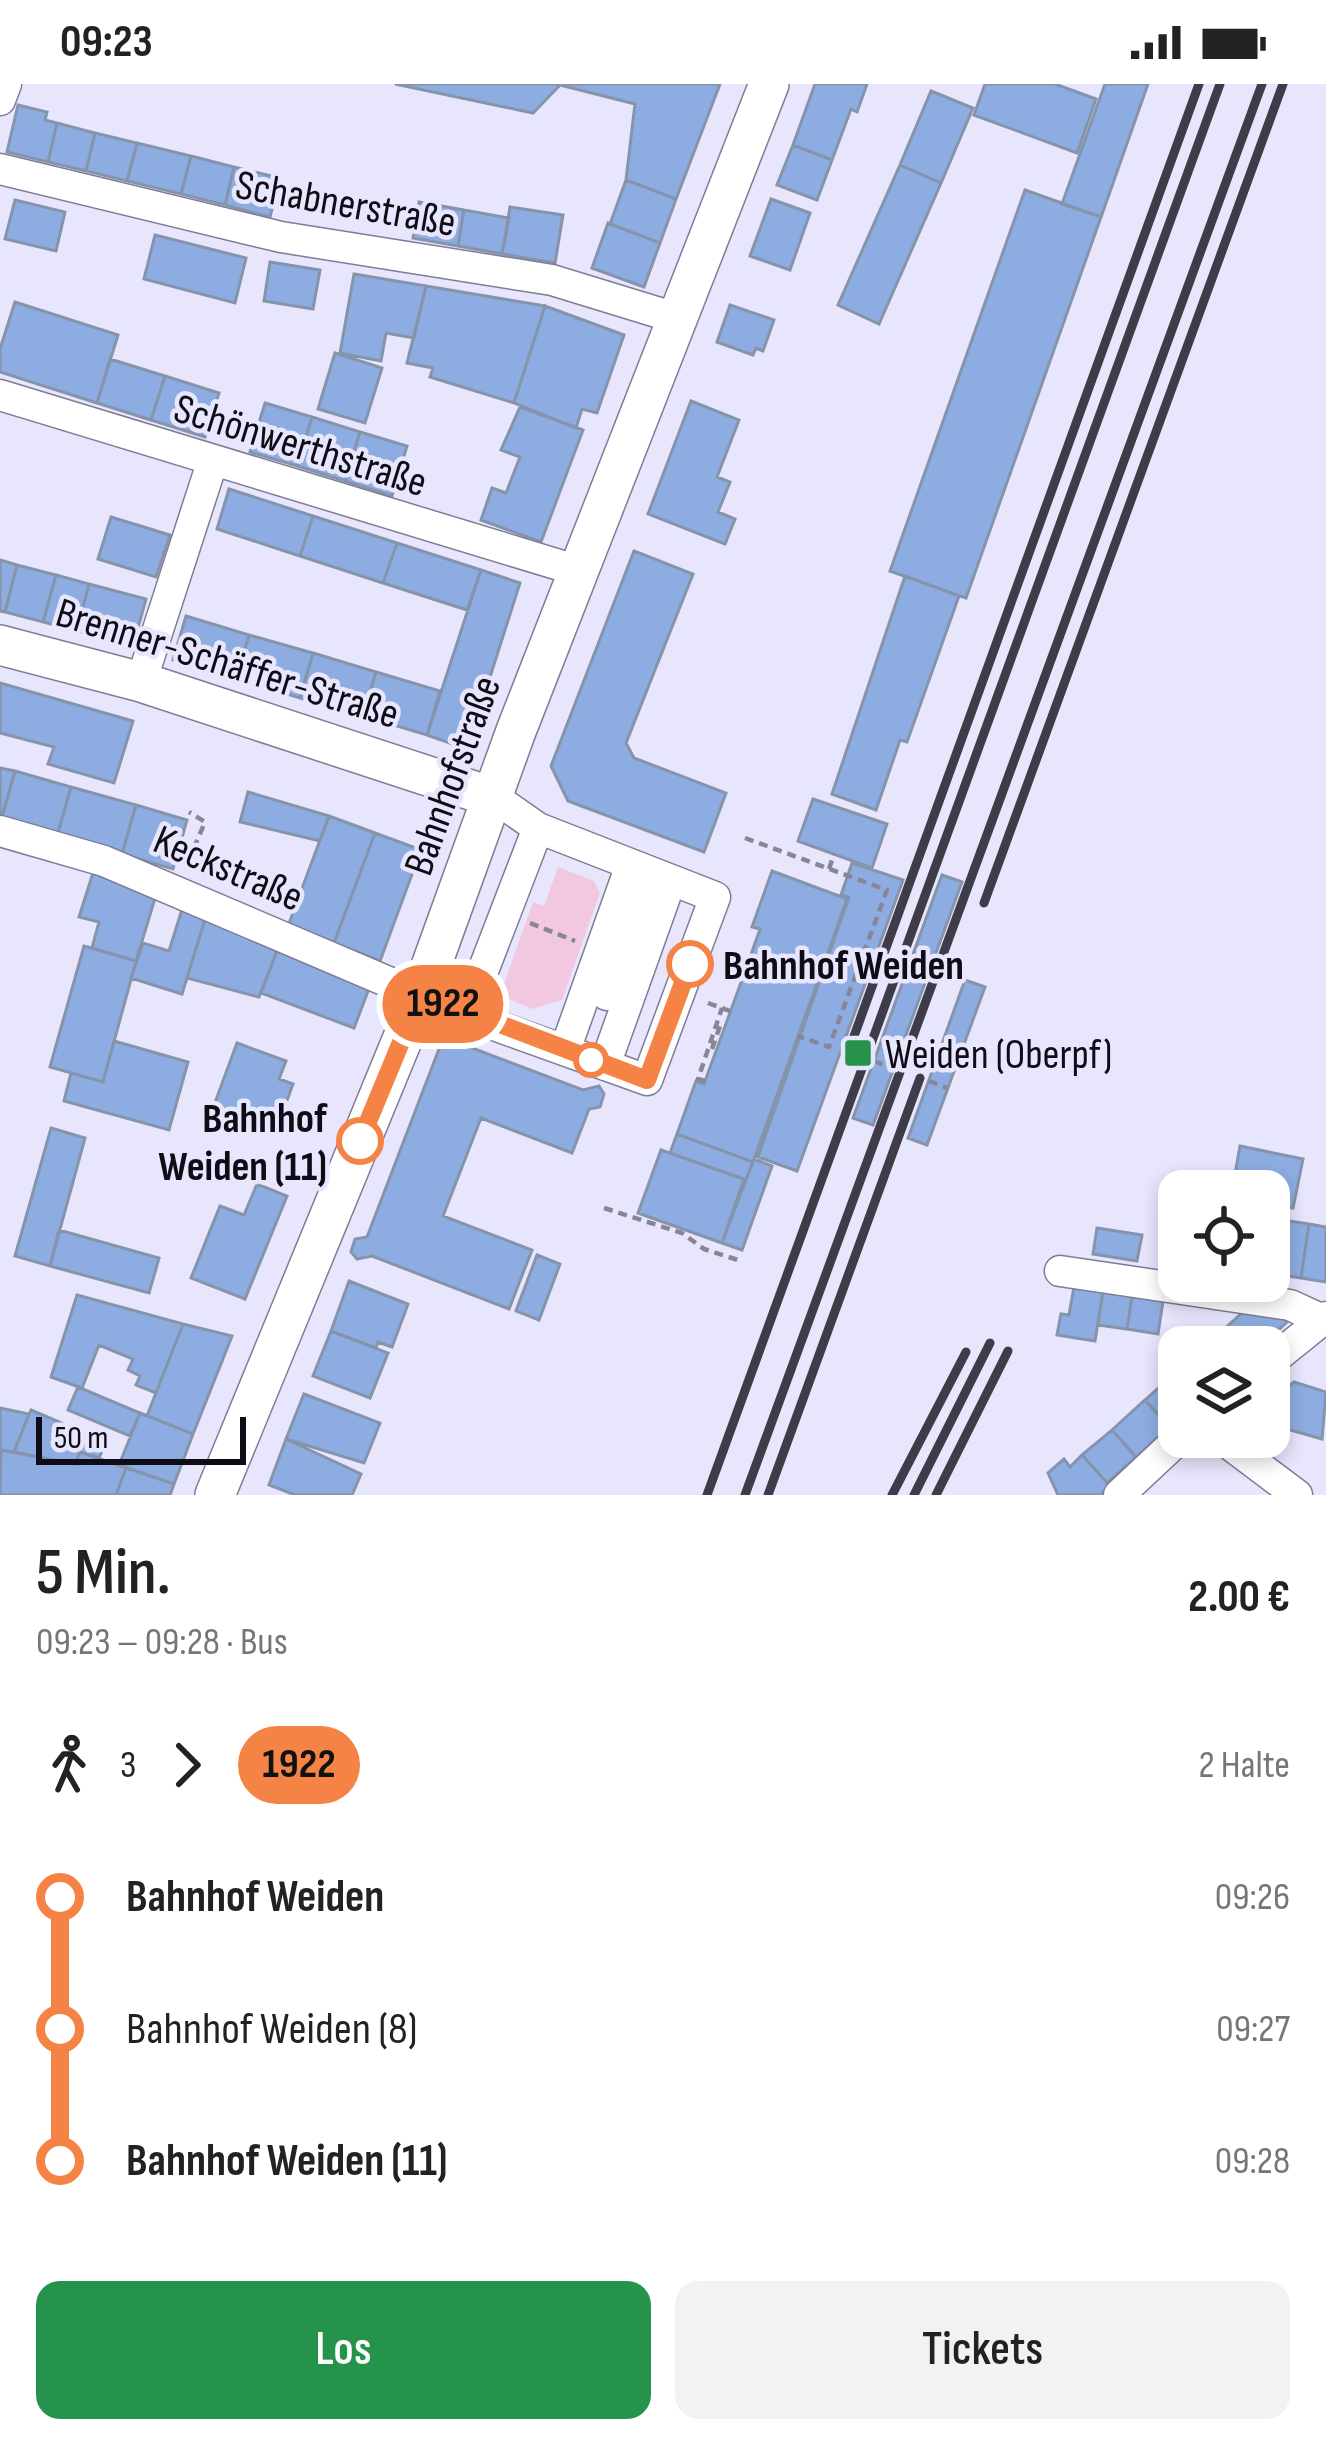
<!DOCTYPE html>
<html lang="de">
<head>
<meta charset="utf-8">
<style>
	:root { --surface:#fff; --page:#f2f2f2; --text:#222; --muted:#767676; --accent:#25934c }
	body { margin:0; font-family:"Sofia Sans Condensed",sans-serif; background:var(--page); color:var(--text); height:100vh; display:flex; flex-direction:column; font-size:45px; white-space:nowrap }
	* { box-sizing:border-box; margin:0 }
	p { font-size:39px; color:var(--muted) }
	.icon { flex:none; width:66px; height:66px; fill:none; stroke:currentColor; stroke-width:2; stroke-linecap:round; stroke-linejoin:round }
	.map { position:relative; height:1411px; overflow:hidden }
	.panel { display:flex; flex-direction:column; background:var(--surface); flex:1 }
	.panel>* { flex:none }
	.badge { padding:0 24px; border-radius:39px; font-size:42px; line-height:78px }
	.tools { position:absolute; left:1158px; top:1086px; display:grid; gap:24px }
	.tools a { display:grid; place-items:center; width:132px; height:132px; border-radius:24px; background:var(--surface); box-shadow:0 6px 18px #0003; font-size:60px }
	.scale { position:absolute; left:36px; bottom:30px; width:210px; box-sizing:border-box; padding-left:12px; border:6px solid #0e0d16; border-top:0; font-size:33px; line-height:42px; white-space:nowrap; color:#0e0d16; -webkit-text-stroke:9px #e7e6fd; paint-order:stroke }
	.map>.badge { position:absolute; translate:-50% -50%; box-shadow:0 0 0 6px #fff }
	.legs { display:flex; align-items:center; gap:18px; height:132px; padding:0 36px; font-size:39px }
	.legs p { margin-inline-start:auto }
	.summary { display:flex; align-items:center; justify-content:space-between; height:204px; padding:0 36px }
	h1 { font-size:66px; font-weight:600; line-height:90px }
	.button { display:flex; gap:24px; margin-top:auto; padding:24px 36px }
	.button a { flex:1; height:138px; border-radius:24px; background:var(--accent); color:#fff; font-size:48px; font-weight:600; line-height:138px; text-align:center }
	.button a+a { background:var(--page); color:var(--text) }
	ul { padding:0 36px; list-style:none }
	li { display:flex; align-items:center; gap:42px; height:132px; font-size:45px }
	li i { display:grid; place-items:center; width:18px; height:100%; margin:0 15px; background:currentColor }
	li i::after { content:''; width:30px; height:30px; margin:-15px; border:9px solid; border-radius:50%; background:var(--surface) }
	li p { margin-inline-start:auto }
	li:first-child i { background:linear-gradient(#0000 50%,currentColor 0) }
	li:last-child i { background:linear-gradient(currentColor 50%,#0000 0) }
	.status { display:flex; justify-content:space-between; align-items:center; height:84px; padding:0 60px; background:var(--surface); direction:ltr }
	.status svg { height:33px; fill:currentColor }
	.map>svg:first-child { display:block }
	.green { fill:#f2c8e0 }
	.building { fill:#8dade2; stroke:#8694ab; stroke-width:3 }
	.lines { fill:none; stroke-linecap:round; stroke-linejoin:round }
	.minor-casing { stroke:#7e7c96; stroke-width:33 }
	.major-casing { stroke:#7e7c96; stroke-width:42 }
	.path { stroke:#878697; stroke-width:4.5; stroke-dasharray:9 6; stroke-linecap:butt }
	.minor { stroke:#fff; stroke-width:30 }
	.major { stroke:#fff; stroke-width:39 }
	.rail { stroke:#3d3c48; stroke-width:9 }
	.line-1-casing { stroke:#fff; stroke-width:27 }
	.line-1 { stroke:#f58346; stroke-width:18 }
	.stop-1-dot { fill:#fff; stroke:#f58346; stroke-width:6 }
	.poi-dot { fill:#25934c; stroke:#e7e6fd; stroke-width:4.5 }
	.labels { text-anchor:middle; stroke-width:9; stroke-linejoin:round; paint-order:stroke }
	.street-label { font-size:42px; fill:#0e0d16; stroke:#e7e6fd }
	.stop-label { font-size:42px; font-weight:bold; fill:#0e0d16; stroke:#e7e6fd; text-anchor:start }
	.poi-label { font-size:42px; fill:#0e0d16; stroke:#e7e6fd; text-anchor:start }
</style>
</head>
<body>
<div class="status"><b>09:23</b><svg viewBox="0 0 49 12"><path d="M0 12V9h3v3zM5 12V6h3v6zM10 12V3h3v9zM15 12V0h3v12zM26 1h20v11H26zM47 4h2v5h-2z"/></svg></div>
<div class="map">
<svg width="1326" height="1411" viewBox="0 0 1326 1411">
	<rect width="100%" height="100%" fill="#e7e6fd"/>
	<path class="green" d="M558 783 594 797 600 809 562 916 532 925 500 911 533 818 544 822Z"/>
	<path class="building" d="M395 0H720L676 115 626 96 635 20 560 1 533 29Z
		M815 0H867L857 28 851 25 832 76 793 61Z
		M985 0H1055L1096 15 1077 69 974 31Z
		M1105 0H1148L1101 133 1062 120Z
		M931 7 973 24 941 99 900 81Z
		M18 21 47 28 45 36 57 39 48 78 7 68Z
		M57 39 95 49 86 87 48 78Z
		M95 49 137 59 127 97 86 87Z
		M137 59 191 72 181 110 127 97Z
		M793 61 832 76 817 116 777 101Z
		M191 72 234 83 225 121 181 110Z
		M900 81 941 99 879 240 838 221Z
		M234 83 280 94 270 133 225 121Z
		M626 96 676 115 660 159 610 140Z
		M1025 106 1101 133 966 514 890 487Z
		M771 115 810 129 790 186 750 172Z
		M15 116 65 128 56 167 5 155Z
		M419 118 464 126 458 162 413 154Z
		M510 123 563 131 555 179 502 170Z
		M464 126 509 134 502 170 458 162Z
		M608 139 660 159 644 203 592 184Z
		M155 151 246 174 235 219 144 195Z
		M270 178 320 186 313 225 264 217Z
		M354 190 426 202 414 254 386 249 381 277 340 269Z
		M426 202 545 222 514 319 430 293 433 284 407 279Z
		M15 218 118 251 97 319 0 288V265Z
		M730 221 774 236 763 267 756 264 753 271 717 258Z
		M545 222 624 251 597 329 582 325 576 344 514 319Z
		M335 269 382 284 365 339 318 325Z
		M110 275 165 292 151 336 97 319Z
		M165 292 219 309 205 353 151 336Z
		M691 317 739 336 717 393 730 398 718 428 735 435 725 460 648 430Z
		M265 319 312 333 297 382 250 368Z
		M520 323 583 346 541 458 481 436 492 404 506 409 520 373 501 366Z
		M312 333 360 348 345 397 297 382Z
		M360 348 407 362 392 412 345 397Z
		M229 405 313 432 300 472 217 445Z
		M313 432 397 459 383 499 300 472Z
		M111 433 170 451 156 493 98 475Z
		M397 459 481 486 467 526 383 499Z
		M634 467 693 490 626 659 634 674 726 709 704 768 568 717 551 682Z
		M0 476 17 481 5 528 0 527Z
		M17 481 56 491 43 538 5 528Z
		M481 486 520 499 467 665 427 651Z
		M56 491 89 500 77 547 43 538Z
		M905 492 959 512 907 658 900 656 876 726 832 710Z
		M89 500 146 515 133 562 77 547Z
		M186 532 249 551 236 595 173 576Z
		M249 551 313 569 300 614 236 595Z
		M313 569 376 588 363 632 300 614Z
		M376 588 440 607 427 651 363 632Z
		M0 599 133 637 114 699 48 680 54 663 0 649Z
		M0 684 15 687 1 736 0 735Z
		M15 687 71 703 57 752 1 736Z
		M71 703 136 721 122 770 57 752Z
		M248 708 329 732 320 757 240 738Z
		M813 715 887 740 872 784 798 757Z
		M136 721 187 736 173 785 122 770Z
		M329 732 375 749 334 859 288 842Z
		M375 749 421 766 380 877 334 859Z
		M852 779 903 796 797 1087 758 1073 849 813 841 811Z
		M772 787 847 815 753 1078 677 1050 696 997 704 1000 739 904 760 845 752 843Z
		M93 789 156 811 136 877 92 864 99 838 79 833Z
		M942 791 962 798 873 1041 853 1034Z
		M183 822 207 829 182 910 131 894 143 859 169 867Z
		M207 829 280 859 259 913 187 894Z
		M280 859 373 894 354 944 261 909Z
		M84 862 136 877 103 998 50 983Z
		M965 896 985 903 927 1061 908 1054Z
		M443 944 456 948 459 959 583 1006 599 1002 604 1010 600 1023 589 1025 572 1069 481 1034 443 1132 532 1166 509 1225 372 1172 357 1175 351 1168 355 1155 367 1153 439 965 436 950Z
		M114 957 188 978 169 1046 64 1017 71 989 103 998Z
		M237 959 286 977 279 995 293 1000 281 1033 265 1028 260 1041 213 1024Z
		M51 1044 85 1054 50 1182 15 1172Z
		M677 1050 753 1078 746 1096 670 1069Z
		M1240 1062 1303 1075 1293 1124 1269 1120V1107H1232Z
		M661 1066 744 1095 722 1159 638 1129Z
		M754 1075 772 1082 742 1166 722 1159Z
		M257 1100 287 1112 245 1215 191 1194 220 1122 244 1131Z
		M1283 1136 1309 1140 1301 1194 1275 1190Z
		M1309 1140 1326 1143V1198L1301 1194Z
		M1097 1144 1142 1151 1137 1177 1093 1170Z
		M59 1146 159 1174 149 1209 50 1182Z
		M537 1171 560 1180 539 1236 516 1227Z
		M349 1197 408 1220 392 1263 378 1258 376 1264 331 1247Z
		M1074 1203 1103 1207 1095 1257 1057 1251 1061 1230 1069 1231Z
		M1103 1207 1132 1212 1127 1245 1098 1241Z
		M77 1211 183 1240 156 1309 136 1301 140 1292 128 1286 133 1275 99 1261 82 1304 51 1293Z
		M1132 1212 1163 1217 1158 1250 1127 1245Z
		M1244 1227 1283 1231 1287 1238 1259 1263H1215L1210 1258Z
		M183 1240 232 1252 193 1350 147 1332Z
		M331 1247 388 1269 370 1314 313 1292Z
		M1166 1297 1179 1311V1334L1169 1343 1145 1316Z
		M1294 1298 1326 1308 1322 1355 1269 1340V1318Z
		M78 1303 140 1329 130 1352 68 1326Z
		M304 1310 380 1339 364 1379 286 1355Z
		M1145 1316 1169 1343 1136 1373 1112 1346Z
		M0 1324 29 1330 14 1368 0 1366Z
		M31 1326 106 1358 99 1374 80 1368 75 1380 14 1368Z
		M140 1329 193 1350 174 1400 119 1381Z
		M1112 1346 1136 1373 1107 1399 1082 1371Z
		M286 1355 361 1390 352 1411H295L269 1401Z
		M1 1366 75 1380 80 1368 126 1384 116 1411H0Z
		M1082 1371 1110 1402 1100 1411H1058L1048 1389 1064 1375 1070 1383Z
		M126 1384 174 1400 170 1411H116Z"/>
	<g class="lines">
		<g class="minor-casing">
			<path id="minor" d="M0 16 6 0
				M0 85 281 153 552 196 676 234
				M0 311 579 487
				M141 598 212 379
				M0 747 104 777 466 931 647 996 715 813 538 744 495 714
				M607 911 651 789
				M466 931 538 744
				M565 966 631 781
				M605 981 671 796
				M1060 1187 1290 1221 1323 1236
				M1269 1279 1326 1233
				M1220 1353 1297 1411
				M1119 1411 1181 1353"/>
		</g>
		<g class="major-casing">
			<path id="major" d="M0 561 141 598 495 714
				M215 1411 421 910 516 647 769 0"/>
		</g>
		<path class="path" d="M745 754 887 806 829 963 798 952
			M188 778 205 738 189 728
			M829 785 834 770
			M530 839 575 857
			M708 919 730 927
			M712 965 720 942
			M874 977 894 985
			M705 997 698 995 722 924
			M929 997 947 1004
			M604 1124 682 1149 704 1165 741 1177"/>
		<use href="#minor" class="minor"/>
		<use href="#major" class="major"/>
		<path class="rail" d="M984 819 1283 0
			M849 966 1199 0
			M707 1411 1220 0
			M745 1411 1262 0
			M768 1411 920 994
			M892 1411 966 1268
			M914 1411 990 1259
			M936 1411 1008 1267"/>
	</g>
	<g class="lines">
		<g class="line-1-casing">
			<path id="line-1" d="M360 1057 421 910 647 996 690 880"/>
		</g>
		<use href="#line-1" class="line-1"/>
	</g>
	<g class="stop-1-dot">
		<circle cx="690" cy="880" r="21"/>
		<circle cx="591" cy="976" r="15"/>
		<circle cx="360" cy="1057" r="21"/>
	</g>
	<rect class="poi-dot" x="843" y="954" width="30" height="30" rx="6"/>
	<g class="labels">
		<g class="street-label">
			<text transform="translate(346 118) rotate(10)" y="15">Schabnerstraße</text>
			<text transform="translate(301 360) rotate(17)" y="15">Schönwerthstraße</text>
			<text transform="translate(228 578) rotate(17)" y="15">Brenner-Schäffer-Straße</text>
			<text transform="translate(451 691) rotate(-70)" y="15">Bahnhofstraße</text>
			<text transform="translate(229 783) rotate(23)" y="15">Keckstraße</text>
		</g>
		<g class="stop-label">
			<text x="723" y="895">Bahnhof Weiden</text>
			<text x="327" y="1048" text-anchor="end">Bahnhof<tspan x="327" dy="48">Weiden (11)</tspan></text>
		</g>
		<g class="poi-label">
			<text x="885" y="984">Weiden (Oberpf)</text>
		</g>
	</g>
</svg>
<div class="tools">
<a><svg class="icon" aria-label="locate" viewBox="0 0 24 24"><circle cx="12" cy="12" r="6"/><path d="M12 2v4M12 18v4M2 12h4M18 12h4"/></svg></a>
<a><svg class="icon" aria-label="layers" viewBox="0 0 24 24"><path d="M12 4l9 5-9 5-9-5zM3 14l9 5 9-5"/></svg></a>
</div>
<div class="scale">50 m</div>
<b class="badge" style="left:443px;top:920px;background:#f58346;color:#111">1922</b>
</div>
<section class="panel">
<div class="summary"><div><h1>5 Min.</h1><p>09:23 – 09:28 · Bus</p></div><b>2.00 €</b></div>
<div class="legs"><svg class="icon" aria-label="walk" viewBox="0 0 24 24"><circle cx="13" cy="4" r="2"/><path d="M13 8l-2 6 4 7M11 14l-3 7M7 12l3-4h3l4 4"/></svg>3<svg class="icon" aria-label="forward" viewBox="0 0 24 24"><path d="M9 5l7 7-7 7"/></svg><b class="badge" style="background:#f58346;color:#111">1922</b><p>2 Halte</p></div>
<ul>
<li><i style="color:#f58346"></i><b>Bahnhof Weiden</b><p>09:26</p></li>
<li><i style="color:#f58346"></i><span>Bahnhof Weiden (8)</span><p>09:27</p></li>
<li><i style="color:#f58346"></i><b>Bahnhof Weiden (11)</b><p>09:28</p></li>
</ul>
<div class="button"><a>Los</a><a>Tickets</a></div>
</section>
</body>
</html>
